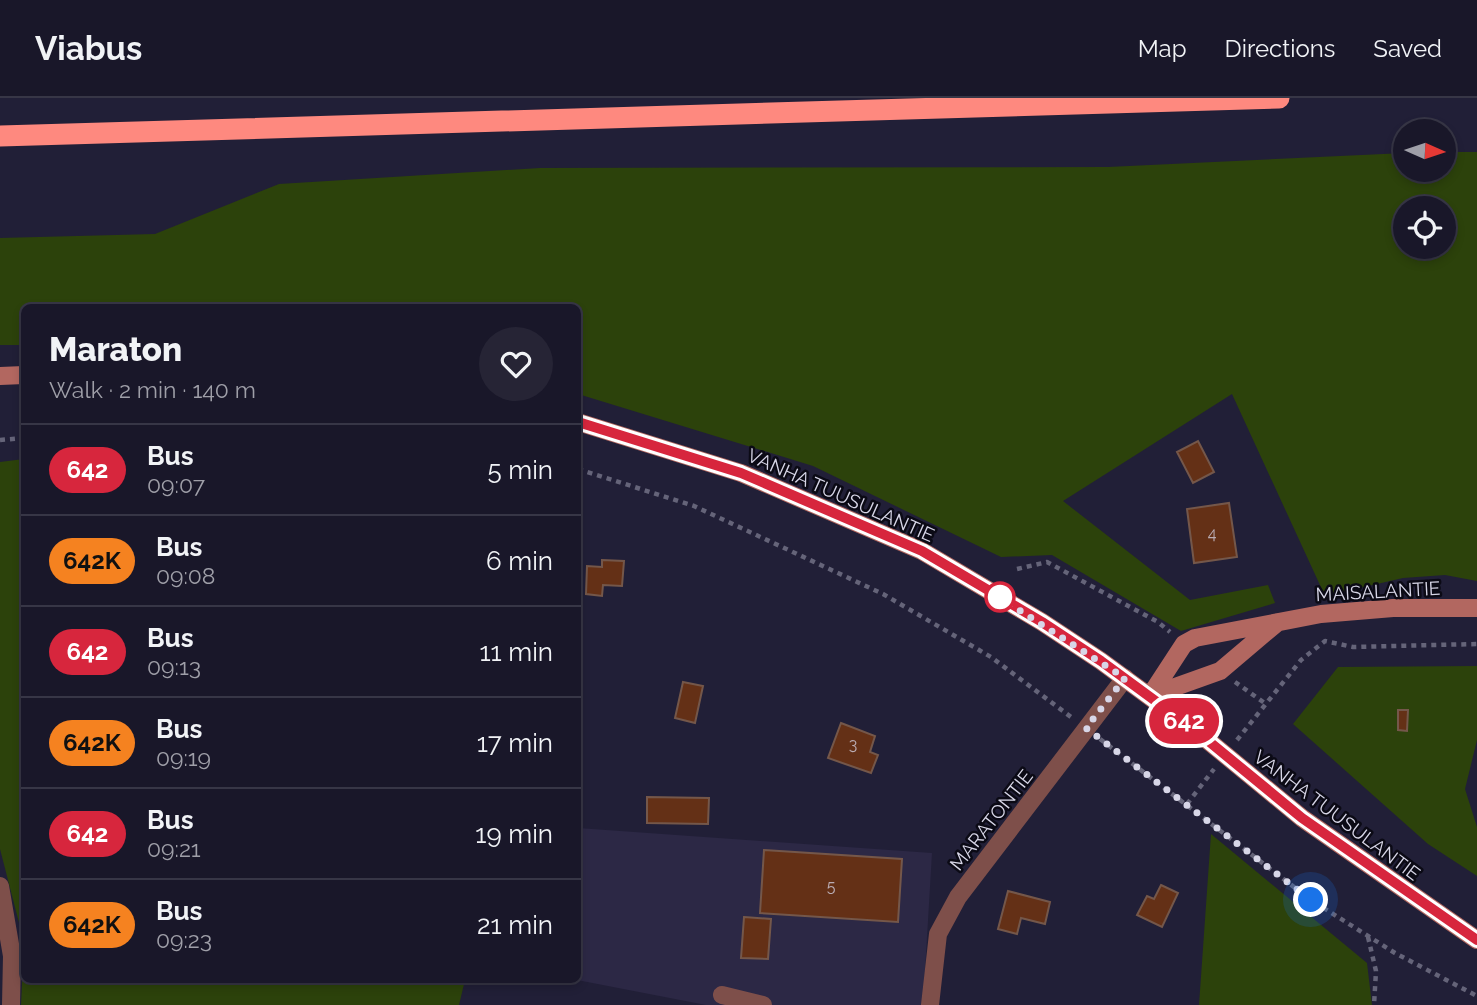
<!DOCTYPE html>
<html lang="en">
<head>
<meta charset="utf-8">
<style>
	:root { --surface:#191729; --page:#262435; --text:#f1f3f6; --muted:#9f9fa8; --line:#373646 }
	body { margin:0; font-family:Raleway,sans-serif; background:var(--page); color:var(--text); height:100vh; display:flex; flex-direction:column; font-size:26px; white-space:nowrap }
	* { box-sizing:border-box; margin:0 }
	p { font-size:23px; color:var(--muted) }
	.icon { flex:none; width:38px; height:38px; fill:none; stroke:currentColor; stroke-width:2; stroke-linecap:round; stroke-linejoin:round }
	.map { position:relative; flex:1; overflow:hidden }
	.side { position:absolute; left:21px; top:206px; width:560px; height:679px; display:flex; flex-direction:column; background:var(--surface); border-radius:10px; box-shadow:0 4px 10px #0003,0 0 0 2px var(--line) }
	.side>* { flex:none }
	.badge { padding:0 14px; border-radius:23px; font-size:24px; line-height:46px }
	.needle { width:46px; rotate:93deg }
	.fabs { position:absolute; left:1393px; top:21px; display:grid; gap:14px }
	.fabs a { display:grid; place-items:center; width:63px; height:63px; border-radius:50%; background:var(--surface); box-shadow:0 4px 10px #0003,0 0 0 2px var(--line); font-size:35px }
	.you { position:absolute; width:35px; height:35px; margin:-18px; border:5px solid #fff; border-radius:50%; background:#1a73e8; box-shadow:0 0 0 10px #1a73e833 }
	.map>.badge { position:absolute; translate:-50% -50%; box-shadow:0 0 0 4px #fff }
	.round { display:grid; place-items:center; flex:none; width:74px; height:74px; border-radius:37px; background:var(--page) }
	.headline { display:flex; align-items:center; justify-content:space-between; height:119px; padding:0 28px }
	h1 { font-size:33px; font-weight:800; line-height:52px }
	ul { padding:0; list-style:none }
	li { display:flex; align-items:center; gap:21px; height:91px; padding:0 28px; border-top:2px solid var(--line) }
	li div { flex:1 }
	li b { display:block; font-size:26px }
	li em { font-style:normal }
	li .badge { min-width:77px; font-weight:700; text-align:center }
	header { display:flex; align-items:center; gap:42px; box-sizing:border-box; height:98px; padding:0 35px; background:var(--surface); border-bottom:2px solid var(--line) }
	header strong { font-size:33px }
	nav { display:flex; gap:38px; margin-inline-start:auto; font-size:24px }
	.map>svg:first-child { display:block }
	.built { fill:#2c2845 }
	.green { fill:#2c420b; fill-rule:evenodd }
	.building { fill:#643016; stroke:#74574a; stroke-width:2 }
	.lines { fill:none; stroke-linecap:round; stroke-linejoin:round }
	.path { stroke:#656479; stroke-width:4.5; stroke-dasharray:5 5; stroke-linecap:butt }
	.street { stroke:#7e4f4a; stroke-width:18 }
	.secondary { stroke:#b26760; stroke-width:18 }
	.highway { stroke:#fe897f; stroke-width:21 }
	.line-casing { stroke:#fff; stroke-width:16 }
	.line { stroke:#d7263d; stroke-width:10 }
	.walk { stroke:#d7d6e7; stroke-width:7; stroke-dasharray:0 12.6 }
	.stop-dot { fill:#fff; stroke:#d7263d; stroke-width:3.5 }
	.labels { text-anchor:middle; stroke-width:5; stroke-linejoin:round; paint-order:stroke }
	.number-label { font-size:16px; fill:#baacb3 }
	.street-label { font-size:19px; fill:#d7d6e7; stroke:#0b0a15 }
</style>
</head>
<body>
<header>
<strong>Viabus</strong>
<nav><a>Map</a><a>Directions</a><a>Saved</a></nav>
</header>
<div class="map">
<svg width="1477" height="907" viewBox="0 0 1477 907">
	<rect width="100%" height="100%" fill="#211f37"/>
	<path class="built" d="M578 730 932 755 923 907H706L577 882Z"/>
	<path class="green" d="M1444 54H1477V483L1445 477 1403 480 1325 498 1232 296 1063 403 1190 502 1268 487 1275 505 1181 533 1052 457 1001 459 813 368 578 296V210H24V247H0V140L155 136 279 86 540 70 1108 69 1405 55V72H1444ZM1444 110V149H1405V110Z
		M24 361V844L0 751V364Z
		M1477 568V642L1465 691 1477 729V778L1428 746 1293 626 1338 569Z
		M1211 736 1367 865 1372 907H1199Z
		M24 846V882H465L459 907H21Z"/>
	<path class="building" d="M1198 343 1214 374 1193 385 1177 354Z
		M1229 405 1237 459 1194 465 1187 411Z
		M602 462 624 463 622 488 603 487 602 498 586 496 587 468 602 469Z
		M683 584 703 588 695 625 675 620Z
		M1398 612H1408L1407 633 1398 632Z
		M841 625 875 638 870 654 878 657 871 675 828 660Z
		M647 699 709 700 708 726 647 725Z
		M764 752 902 761 898 824 760 815Z
		M1161 787 1178 795 1162 829 1137 817 1147 798 1154 801Z
		M1008 793 1050 804 1045 826 1021 820 1017 836 998 831Z
		M744 819 771 821 768 861 741 860Z"/>
	<g class="lines">
		<path class="path" d="M0 342 24 340
			M578 371 694 408 883 496 991 559 1071 619
			M1017 471 1047 464 1158 524 1170 534
			M1235 584 1266 606
			M1100 641 1311 802 1395 855 1477 898
			M1237 642 1301 562 1325 543 1353 549 1477 546
			M1187 706 1214 671
			M1368 839 1376 873 1374 907"/>
		<path class="street" d="M0 788 12 858 11 907
			M722 897 763 907
			M930 907 938 836 958 799 1125 580"/>
		<path class="secondary" d="M0 278 24 277
			M578 324 741 375 922 453 1042 524 1101 563 1195 632 1302 720 1477 842
			M1150 598 1184 546 1195 540 1321 516 1393 510H1477
			M1150 598 1220 573 1278 524"/>
		<path class="highway" d="M0 38 1279 0"/>
	</g>
	<g class="lines">
		<g class="line-casing">
			<path id="line" d="M578 324 741 375 922 453 1042 524 1101 563 1195 632 1302 720 1477 842"/>
		</g>
		<use href="#line" class="line"/>
		<path class="walk" d="M1000 499 994 496 1125 580 1086 630 1311 802"/>
	</g>
	<circle class="stop-dot" cx="1000" cy="499" r="14"/>
	<g class="labels">
		<g class="number-label">
			<text x="1212" y="441">4</text>
			<text x="853" y="652">3</text>
			<text x="831" y="794">5</text>
		</g>
		<g class="street-label">
			<text transform="translate(841 397) rotate(24)" y="7">VANHA TUUSULANTIE</text>
			<text transform="translate(1378 493) rotate(-3)" y="7">MAISALANTIE</text>
			<text transform="translate(1337 717) rotate(37)" y="7">VANHA TUUSULANTIE</text>
			<text transform="translate(991 722) rotate(-52)" y="7">MARATONTIE</text>
		</g>
	</g>
</svg>
<div class="fabs">
<a><svg class="needle" viewBox="-14 -14 28 28"><path d="M0-13l5 13h-10z" fill="#e53935"/><path d="M0 13l5-13h-10z" fill="#9f9fa8"/></svg></a>
<a><svg class="icon" aria-label="locate" viewBox="0 0 24 24"><circle cx="12" cy="12" r="6"/><path d="M12 2v4M12 18v4M2 12h4M18 12h4"/></svg></a>
</div>
<div class="you" style="left:1311px;top:802px"></div>
<b class="badge" style="left:1184px;top:623px;background:#d7263d;color:#fff">642</b>
<section class="side">
<div class="headline"><div><h1>Maraton</h1><p>Walk · 2 min · 140 m</p></div><a class="round"><svg class="icon" aria-label="heart" viewBox="0 0 24 24"><path d="M12 20l-8-8c-3-5 5-10 8-4 3-6 11-1 8 4z"/></svg></a></div>
<ul>
<li><span class="badge" style="background:#d7263d;color:#fff">642</span><div><b>Bus</b><p>09:07</p></div><em>5 min</em></li>
<li><span class="badge" style="background:#f58220;color:#111">642K</span><div><b>Bus</b><p>09:08</p></div><em>6 min</em></li>
<li><span class="badge" style="background:#d7263d;color:#fff">642</span><div><b>Bus</b><p>09:13</p></div><em>11 min</em></li>
<li><span class="badge" style="background:#f58220;color:#111">642K</span><div><b>Bus</b><p>09:19</p></div><em>17 min</em></li>
<li><span class="badge" style="background:#d7263d;color:#fff">642</span><div><b>Bus</b><p>09:21</p></div><em>19 min</em></li>
<li><span class="badge" style="background:#f58220;color:#111">642K</span><div><b>Bus</b><p>09:23</p></div><em>21 min</em></li>
</ul>
</section>
</div>
</body>
</html>
